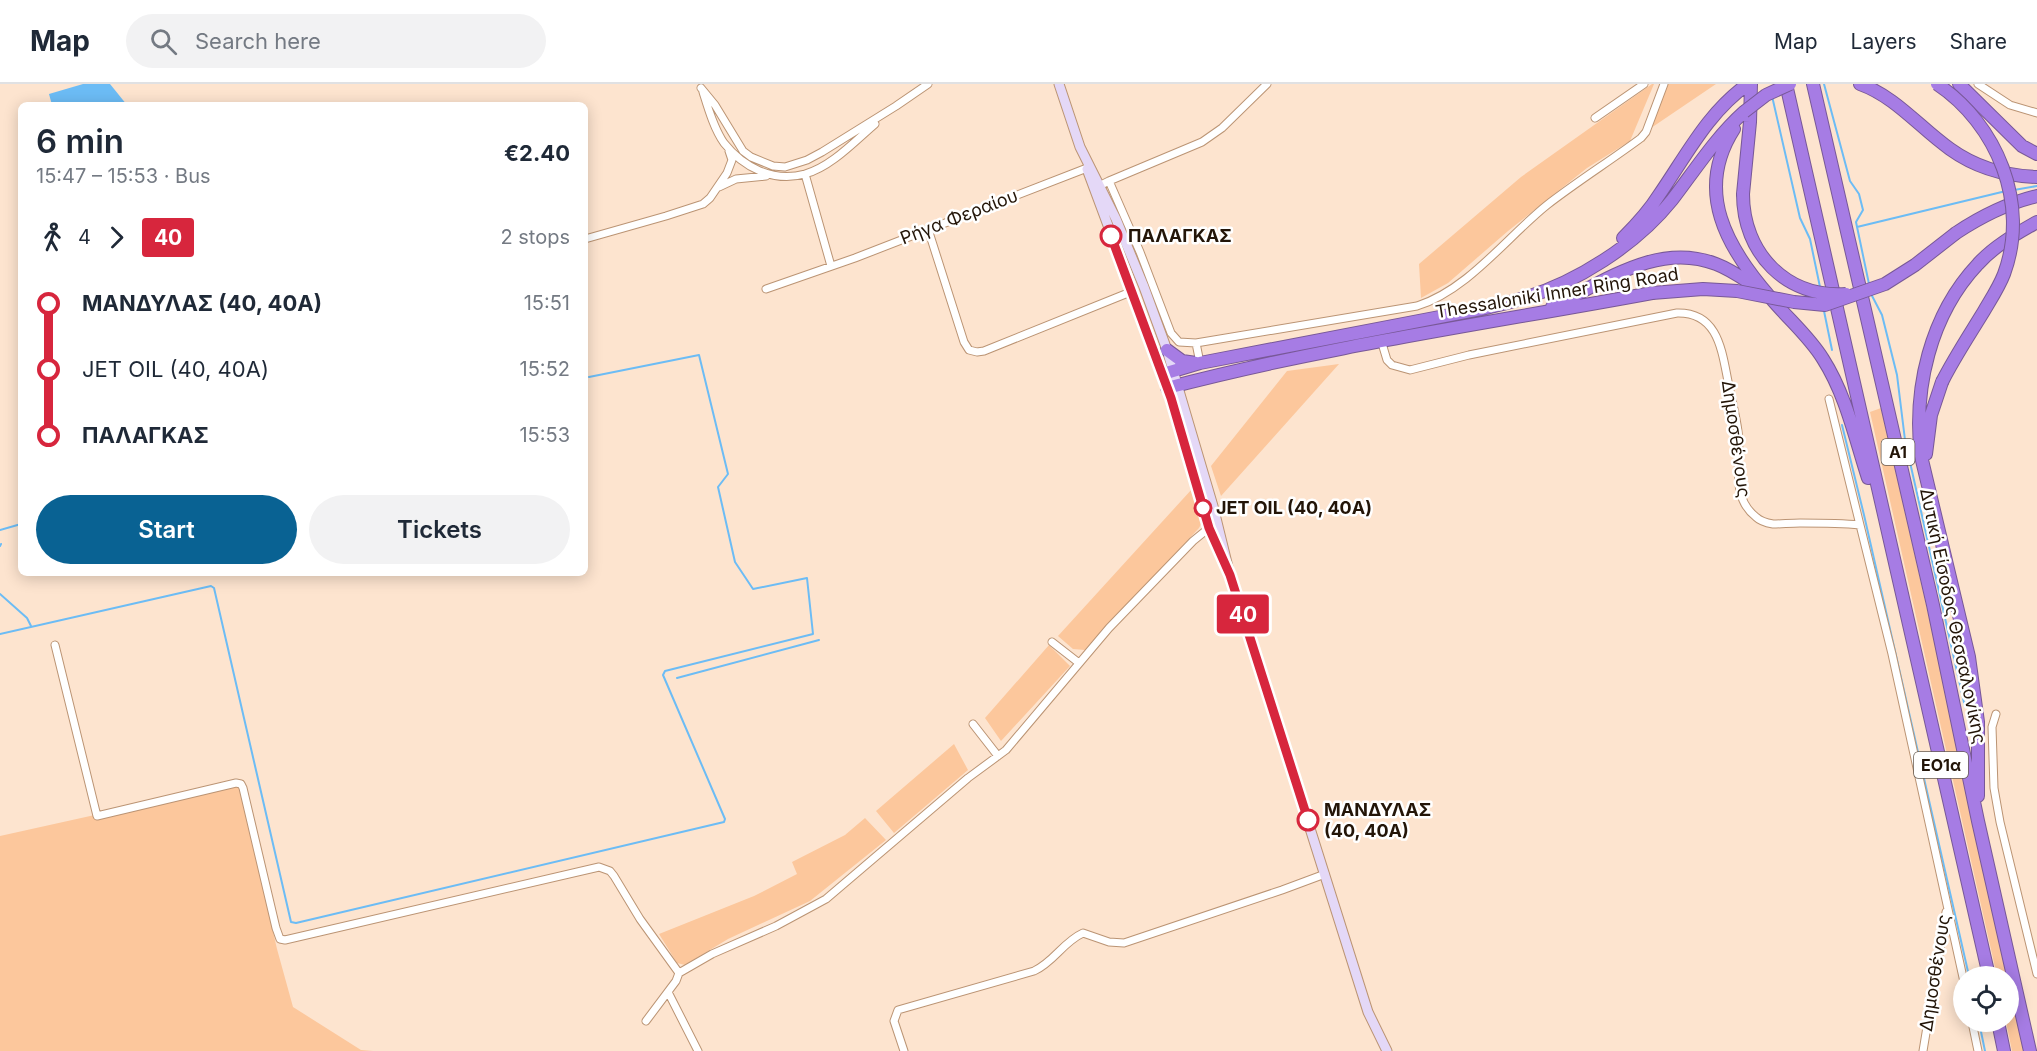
<!DOCTYPE html>
<html lang="en">
<head>
<meta charset="utf-8">
<style>
	:root { --surface:#fff; --page:#f2f2f3; --text:#1f2937; --muted:#747a83; --line:#e0e1e3; --accent:#096293 }
	body { margin:0; font-family:Inter,sans-serif; background:var(--page); color:var(--text); height:100vh; display:flex; flex-direction:column; font-size:22px; white-space:nowrap }
	* { box-sizing:border-box; margin:0 }
	p { font-size:20px; color:var(--muted) }
	.icon { flex:none; width:33px; height:33px; fill:none; stroke:currentColor; stroke-width:2; stroke-linecap:round; stroke-linejoin:round }
	.map { position:relative; flex:1; overflow:hidden }
	.sheet { position:absolute; left:18px; top:18px; width:570px; height:474px; display:flex; flex-direction:column; background:var(--surface); border-radius:9px; box-shadow:0 3px 15px #0003 }
	.sheet>* { flex:none }
	.badge { padding:0 12px; border-radius:4px; font-size:21px; line-height:39px }
	.fabs { position:absolute; left:1953px; top:882px; display:grid; gap:12px }
	.fabs a { display:grid; place-items:center; width:66px; height:66px; border-radius:50%; background:var(--surface); box-shadow:0 3px 15px #0003; font-size:30px }
	.map>.badge { position:absolute; translate:-50% -50%; box-shadow:0 0 0 3px #fff }
	.legs { display:flex; align-items:center; gap:9px; height:66px; padding:0 18px; font-size:20px }
	.legs p { margin-inline-start:auto }
	.overview { display:flex; align-items:center; justify-content:space-between; height:102px; padding:0 18px }
	h1 { font-size:33px; font-weight:600; line-height:45px }
	.button { display:flex; gap:12px; margin-top:auto; padding:12px 18px }
	.button a { flex:1; height:69px; border-radius:36px; background:var(--accent); color:#fff; font-size:24px; font-weight:600; line-height:69px; text-align:center }
	.button a+a { background:var(--page); color:var(--text) }
	ul { padding:0 18px; list-style:none }
	li { display:flex; align-items:center; gap:21px; height:66px; font-size:22px }
	li i { display:grid; place-items:center; width:9px; height:100%; margin:0 8px; background:currentColor }
	li i::after { content:''; width:15px; height:15px; margin:-8px; border:4px solid; border-radius:50%; background:var(--surface) }
	li p { margin-inline-start:auto }
	li:first-child i { background:linear-gradient(#0000 50%,currentColor 0) }
	li:last-child i { background:linear-gradient(currentColor 50%,#0000 0) }
	header { display:flex; align-items:center; gap:36px; box-sizing:border-box; height:84px; padding:0 30px; background:var(--surface); border-bottom:2px solid var(--line) }
	header strong { font-size:28px }
	nav { display:flex; gap:33px; margin-inline-start:auto; font-size:21px }
	.search { width:420px; height:54px; background:var(--page); display:flex; align-items:center; gap:15px; box-sizing:border-box; padding:0 21px; border-radius:33px; color:var(--muted); font-size:22px }
	.map>svg:first-child { display:block }
	.green { fill:#fcc79c }
	.water { fill:#6cbcf5 }
	.lines { fill:none; stroke-linecap:round; stroke-linejoin:round }
	.stream { stroke:#6cbcf5; stroke-width:2 }
	.street-casing { stroke:#bb9474; stroke-width:9 }
	.secondary-casing { stroke:#bb9474; stroke-width:11 }
	.highway-casing { stroke:#785897; stroke-width:14 }
	.street { stroke:#fff; stroke-width:7 }
	.secondary { stroke:#e4d8f7; stroke-width:9 }
	.highway { stroke:#a67ce4; stroke-width:12 }
	.highway-bridge-casing { stroke:#785897; stroke-width:14; stroke-linecap:butt }
	.highway-bridge { stroke:#a67ce4; stroke-width:12 }
	.line-1-casing { stroke:#fff; stroke-width:14 }
	.line-1 { stroke:#d7263d; stroke-width:9 }
	.stop-1-dot { fill:#fff; stroke:#d7263d; stroke-width:3 }
	.labels { text-anchor:middle; stroke-width:5; stroke-linejoin:round; paint-order:stroke }
	.shield { fill:#fff; stroke:#655b52; stroke-width:1.5 }
	.shield-label { font-size:16px; font-weight:bold; fill:#231508 }
	.street-label { font-size:18px; fill:#231508; stroke:#fff }
	.stop-label { font-size:18px; font-weight:bold; fill:#231508; stroke:#fff; text-anchor:start }
</style>
</head>
<body>
<header>
<strong>Map</strong>
<div class="search"><svg class="icon" aria-label="search" viewBox="0 0 24 24"><circle cx="10" cy="10" r="6"/><path d="M15 15l6 6"/></svg>Search here</div>
<nav><a>Map</a><a>Layers</a><a>Share</a></nav>
</header>
<div class="map">
<svg width="2037" height="967" viewBox="0 0 2037 967">
	<rect width="100%" height="100%" fill="#fde4cf"/>
	<path class="green" d="M1652 0H1654L1630 57 1587 84 1508 147 1448 199 1421 214 1419 180 1521 93Z
		M1665 0H1716L1651 44Z
		M1339 280 1221 412 1211 382 1287 287Z
		M1881 324 1944 599 2025 967H2012L2006 938H2008V892H1997L1870 328Z
		M1192 405 1204 434 1199 444 1085 566 1073 565 1058 552Z
		M1049 561 1070 582 1001 657 985 634Z
		M954 660 968 686 894 749 876 727Z
		M239 699 277 865 293 923 361 966 373 967H0V752Z
		M865 734 886 756 810 817 728 855 685 881 677 879 659 850 754 812 797 790 792 778 845 751Z"/>
	<path class="water" d="M83 0H110L127 21H52L49 10Z"/>
	<g class="lines">
		<path class="stream" d="M1824 0 1850 97 1859 110 1863 126 1856 138 1869 200
			M1772 12 1800 134 1810 155 1820 203
			M2014 106 2037 102
			M1857 143 2006 107
			M1870 208 1882 231 1897 291 1905 356 1965 623
			M1824 227 1832 266
			M1842 341 1864 431 1969 892
			M0 446 21 440
			M0 462 1 460
			M0 510 27 534 31 542
			M0 550 211 502 214 504 291 838 296 839 724 738 725 735 663 591 665 587 813 550 807 494 753 505 735 478 718 403 728 390 699 271 589 293
			M677 594 819 556
			M1979 938 1985 967"/>
		<g class="street-casing">
			<path id="street" d="M1978 0 2010 21 2037 29
				M701 4 715 21 743 67 751 73 773 82 785 83 807 76 822 68 896 22 928 0
				M703 8C708 24 714 45 724 59 743 83 773 99 805 90 831 83 855 57 875 40
				M1595 34 1644 0
				M805 90 831 182
				M1109 97 1202 58 1222 44 1267 0
				M719 103 736 95 766 92
				M1096 105 1101 101 1109 97 1140 168 1171 249 1179 258 1196 259 1417 222C1468 206 1507 153 1547 121 1578 97 1610 77 1641 54L1646 48 1664 0
				M928 145 964 258 969 266 977 268 984 267 1133 207
				M585 155 666 132 703 120 710 114 727 89 732 76 729 67
				M766 205 855 174 1087 84
				M1381 256 1387 276 1392 281 1410 286 1469 271 1677 229C1720 228 1722 270 1729 302 1732 317 1736 332 1738 347 1742 376 1729 412 1756 433 1760 437 1767 439 1773 440 1781 440 1791 439 1800 439 1820 439 1840 439 1860 441L1892 570 1964 898
				M1196 259 1200 279
				M1829 315 1860 441
				M1052 558 1079 579
				M55 561 97 732 236 699 241 700 243 704 276 844 280 855 285 856 599 783 610 787 614 792 640 835 679 889
				M1996 630 1992 643 1994 704 2000 738 2037 890
				M973 640 998 672
				M668 908 698 967
				M646 937 676 897 679 889 712 870 776 842 826 815 968 694 1006 666 1109 544 1193 457 1209 444
				M1972 938 1978 967
				M904 967 894 937 898 926 1034 887C1054 878 1063 858 1083 849L1109 858 1124 859 1282 806 1325 790
				M1923 967 1946 828"/>
		</g>
		<g class="secondary-casing">
			<path id="secondary" d="M1059 0 1080 63 1116 135 1144 203 1167 266 1213 422 1230 491 1368 928 1387 967
				M1087 85 1160 281 1209 444 1221 471"/>
		</g>
		<g class="highway-casing">
			<path id="highway" d="M1786 0 1989 892
				M1813 0 1933 521 1978 737 2030 967
				M1860 0C1896 13 1919 43 1950 65 1975 83 2006 92 2037 93
				M1959 0 2022 62 2037 70
				M1734 45C1694 107 1727 164 1770 213 1787 234 1809 252 1823 275 1846 311 1855 354 1868 394
				M1743 110 1750 38 1751 0
				M1956 149C1980 133 2008 119 2037 112
				M1623 154C1636 141 1649 127 1659 111 1686 72 1708 28 1748 0
				M1552 223C1603 199 1657 157 1716 180 1732 186 1745 196 1759 205
				M1167 266 1182 277 1196 279
				M1163 290 1200 279 1481 225C1494 222 1508 219 1521 215 1576 199 1636 161 1672 116 1695 86 1716 53 1744 28
				M1167 304C1327 262 1490 239 1652 209
				M1926 370 1931 331 1942 298
				M1978 712V638L1969 573 1921 372C1913 305 1930 231 1978 180 1994 162 2016 150 2037 138
				M1998 938 2004 967"/>
		</g>
		<use href="#street" class="street"/>
		<use href="#secondary" class="secondary"/>
		<use href="#highway" class="highway"/>
		<g class="highway-bridge-casing">
			<path id="highway-bridge" d="M1937 0C1997 40 2030 120 2004 190 1999 203 1991 215 1984 227 1970 250 1954 274 1942 298
				M1744 28 1766 11 1790 0
				M1743 110C1743 169 1786 214 1846 210
				M1652 209 1703 205 1737 207 1794 218 1825 221 1885 200 1915 181 1956 149"/>
		</g>
		<use href="#highway-bridge" class="highway-bridge"/>
	</g>
	<g class="lines">
		<g class="line-1-casing">
			<path id="line-1" d="M1111 152 1171 314 1209 444 1230 491 1308 736"/>
		</g>
		<use href="#line-1" class="line-1"/>
	</g>
	<g class="stop-1-dot">
		<circle cx="1111" cy="152" r="10"/>
		<circle cx="1203" cy="424" r="8"/>
		<circle cx="1308" cy="736" r="10"/>
	</g>
	<g class="labels">
		<g class="shield">
			<rect x="1881.5" y="355" width="33" height="26" rx="4.5"/>
			<rect x="1914" y="668" width="54" height="26" rx="4.5"/>
		</g>
		<g class="shield-label">
			<text x="1898" y="374">Α1</text>
			<text x="1941" y="687">ΕΟ1α</text>
		</g>
		<g class="street-label">
			<text transform="translate(959 133) rotate(-21)" y="6">Ρήγα Φεραίου</text>
			<text transform="translate(1557 209) rotate(-9)" y="6">Thessaloniki Inner Ring Road</text>
			<text transform="translate(1736 355) rotate(82)" y="6">Δημοσθένους</text>
			<text transform="translate(1953 532) rotate(78)" y="6">Δυτική Είσοδος Θεσσαλονίκης</text>
			<text transform="translate(1935 889) rotate(-81)" y="6">Δημοσθένους</text>
		</g>
		<g class="stop-label">
			<text x="1128" y="158">ΠΑΛΑΓΚΑΣ</text>
			<text x="1216" y="430">JET OIL (40, 40Α)</text>
			<text x="1324" y="732">ΜΑΝΔΥΛΑΣ<tspan x="1324" dy="21">(40, 40Α)</tspan></text>
		</g>
	</g>
</svg>
<div class="fabs">
<a><svg class="icon" aria-label="locate" viewBox="0 0 24 24"><circle cx="12" cy="12" r="6"/><path d="M12 2v4M12 18v4M2 12h4M18 12h4"/></svg></a>
</div>
<b class="badge" style="left:1243px;top:530px;background:#d7263d;color:#fff">40</b>
<section class="sheet">
<div class="overview"><div><h1>6 min</h1><p>15:47 – 15:53 · Bus</p></div><b>€2.40</b></div>
<div class="legs"><svg class="icon" aria-label="walk" viewBox="0 0 24 24"><circle cx="13" cy="4" r="2"/><path d="M13 8l-2 6 4 7M11 14l-3 7M7 12l3-4h3l4 4"/></svg>4<svg class="icon" aria-label="forward" viewBox="0 0 24 24"><path d="M9 5l7 7-7 7"/></svg><b class="badge" style="background:#d7263d;color:#fff">40</b><p>2 stops</p></div>
<ul>
<li><i style="color:#d7263d"></i><b>ΜΑΝΔΥΛΑΣ (40, 40Α)</b><p>15:51</p></li>
<li><i style="color:#d7263d"></i><span>JET OIL (40, 40Α)</span><p>15:52</p></li>
<li><i style="color:#d7263d"></i><b>ΠΑΛΑΓΚΑΣ</b><p>15:53</p></li>
</ul>
<div class="button"><a>Start</a><a>Tickets</a></div>
</section>
</div>
</body>
</html>
